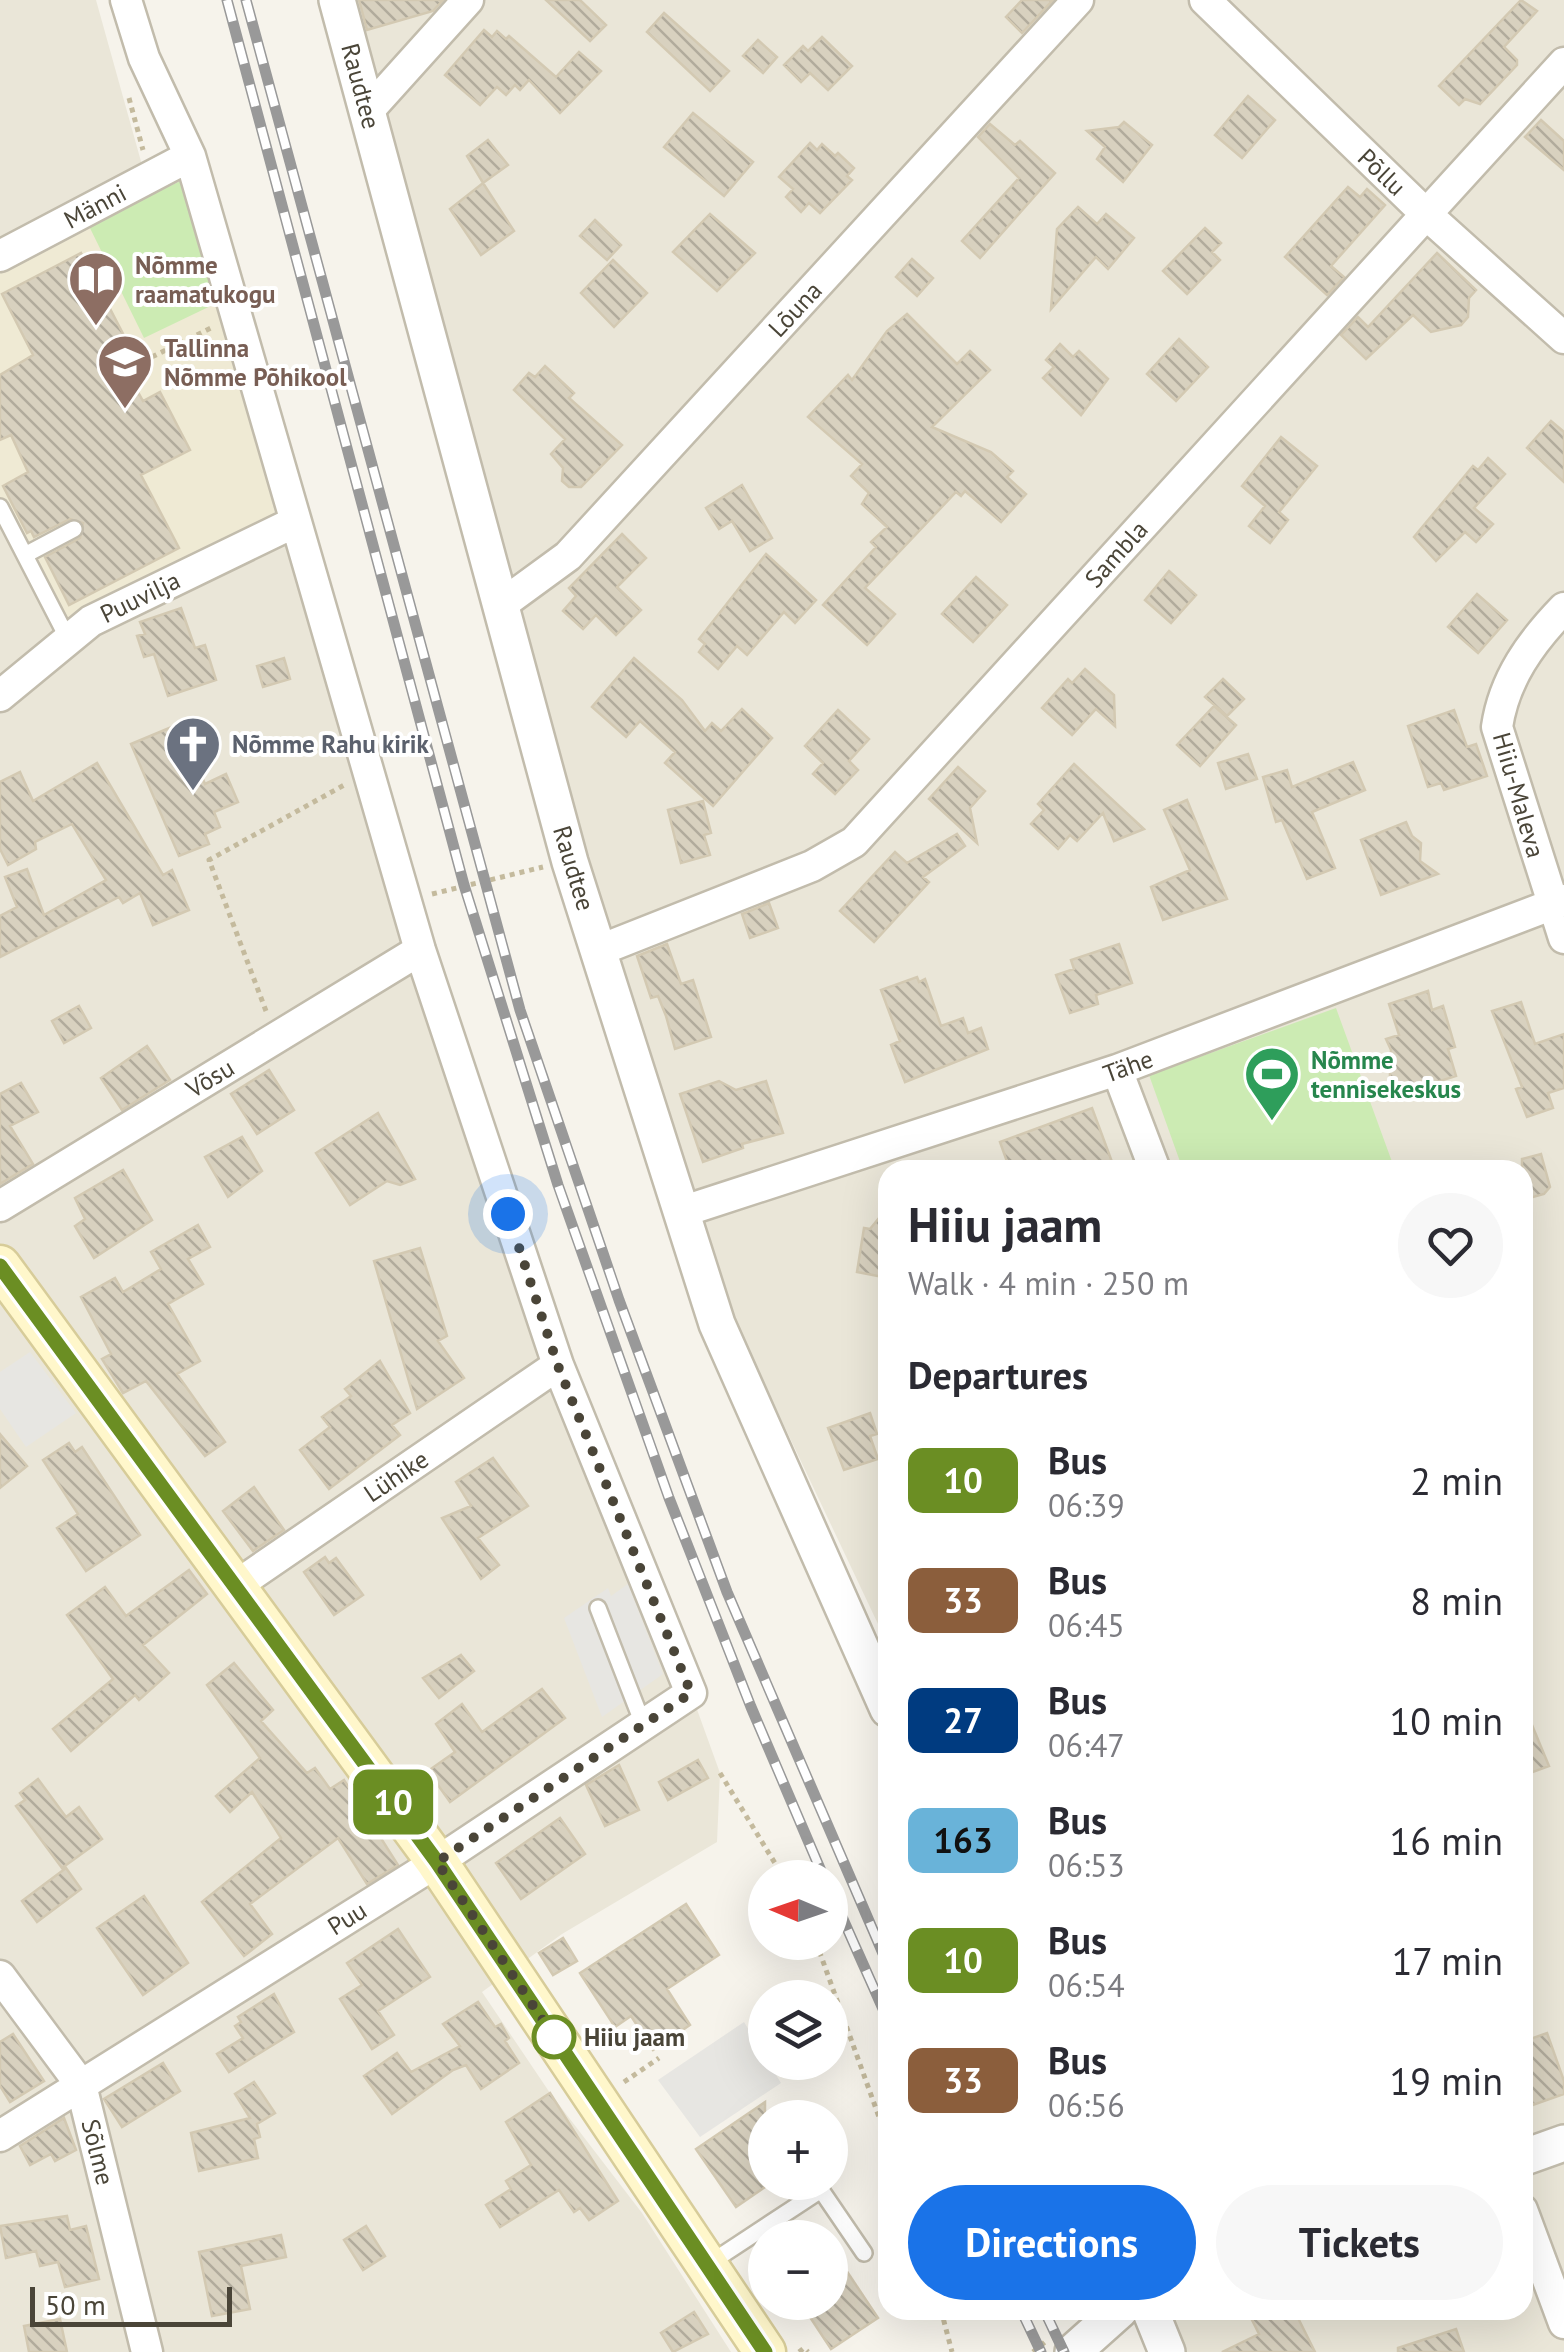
<!DOCTYPE html>
<html lang="en">
<head>
<meta charset="utf-8">
<style>
	:root { --surface:#fff; --page:#f7f7f7; --text:#2b2b33; --muted:#7c7c81; --accent:#1a73e8 }
	body { margin:0; font-family:"PT Sans",sans-serif; background:var(--page); color:var(--text); height:100vh; display:flex; flex-direction:column; font-size:38px; white-space:nowrap }
	* { box-sizing:border-box; margin:0 }
	p { font-size:32px; color:var(--muted) }
	.icon { flex:none; width:55px; height:55px; fill:none; stroke:currentColor; stroke-width:2; stroke-linecap:round; stroke-linejoin:round }
	.map { position:relative; flex:1; overflow:hidden }
	.panel { position:absolute; left:878px; top:1160px; width:655px; height:1160px; display:flex; flex-direction:column; background:var(--surface); border-radius:30px; box-shadow:0 10px 40px #0002 }
	.panel>* { flex:none }
	.badge { padding:0 20px; border-radius:15px; font-size:35px; line-height:65px }
	.needle { width:65px; rotate:272deg }
	.fabs { position:absolute; left:748px; top:1860px; display:grid; gap:20px }
	.fabs a { display:grid; place-items:center; width:100px; height:100px; border-radius:50%; background:var(--surface); box-shadow:0 10px 40px #0002; font-size:50px }
	.scale { position:absolute; left:30px; bottom:25px; width:202px; box-sizing:border-box; padding-left:10px; border:5px solid #4a4538; border-top:0; font-size:28px; line-height:35px; white-space:nowrap; color:#4a4538; -webkit-text-stroke:8px #fff; paint-order:stroke }
	.you { position:absolute; width:50px; height:50px; margin:-25px; border:8px solid #fff; border-radius:50%; background:#1a73e8; box-shadow:0 0 0 15px #1a73e833 }
	.map>.badge { position:absolute; translate:-50% -50%; box-shadow:0 0 0 5px #fff }
	h2 { padding:0 30px; font-size:38px; line-height:90px }
	.round { display:grid; place-items:center; flex:none; width:105px; height:105px; border-radius:52px; background:var(--page) }
	.summary { display:flex; align-items:center; justify-content:space-between; height:170px; padding:0 30px }
	h1 { font-size:48px; font-weight:700; line-height:75px }
	.button { display:flex; gap:20px; margin-top:auto; padding:20px 30px }
	.button a { flex:1; height:115px; border-radius:60px; background:var(--accent); color:#fff; font-size:40px; font-weight:700; line-height:115px; text-align:center }
	.button a+a { background:var(--page); color:var(--text) }
	ul { padding:0; list-style:none }
	li { display:flex; align-items:center; gap:30px; height:120px; padding:0 30px }
	li div { flex:1 }
	li b { display:block; font-size:38px }
	li em { font-style:normal }
	li .badge { min-width:110px; font-weight:700; text-align:center }
	.map>svg:first-child { display:block }
	.residential { fill:#eae6d8 }
	.education { fill:#efead4 }
	.green { fill:#ccebb3 }
	.parking { fill:#e7e6e2 }
	.building { fill:url(#building-back-hatch); stroke:#d3c9b2; stroke-width:2.5 }
	.lines { fill:none; stroke-linecap:round; stroke-linejoin:round }
	.service-casing { stroke:#c2bcac; stroke-width:20 }
	.minor-casing { stroke:#c2bcac; stroke-width:35 }
	.tertiary-casing { stroke:#c2bcac; stroke-width:40 }
	.secondary-casing { stroke:#d7cc99; stroke-width:45 }
	.path { stroke:#c4ba9d; stroke-width:5; stroke-dasharray:5 5; stroke-linecap:butt }
	.service { stroke:#fff; stroke-width:15 }
	.minor { stroke:#fff; stroke-width:30 }
	.tertiary { stroke:#fff; stroke-width:35 }
	.secondary { stroke:#fff7cb; stroke-width:40 }
	.rail-casing { stroke:#999; stroke-width:11 }
	.rail { stroke:#fff; stroke-width:8; stroke-dasharray:22; stroke-linecap:butt }
	.line-casing { stroke:#fff; stroke-width:22 }
	.line { stroke:#6b8e23; stroke-width:15 }
	.walk { stroke:#4a4538; stroke-width:10; stroke-dasharray:0 18 }
	.stop-dot { fill:#fff; stroke:#6b8e23; stroke-width:5 }
	.labels { text-anchor:middle; stroke-width:8; stroke-linejoin:round; paint-order:stroke }
	.street-label { font-size:25px; fill:#4a4538; stroke:#fff }
	.education-label { font-size:25px; font-weight:bold; fill:#785e54; stroke:#fff; text-anchor:start }
	.worship-label { font-size:25px; font-weight:bold; fill:#5b616d; stroke:#fff; text-anchor:start }
	.leisure-label { font-size:25px; font-weight:bold; fill:#27864d; stroke:#fff; text-anchor:start }
	.stop-label { font-size:25px; font-weight:bold; fill:#4a4538; stroke:#fff; text-anchor:start }
</style>
</head>
<body>
<div class="map">
<svg width="1564" height="2352" viewBox="0 0 1564 2352">
	<defs>
		<pattern id="building-back-hatch" width="6" height="6" patternUnits="userSpaceOnUse" patternTransform="scale(2.5)"><rect width="6" height="6" fill="#d8d1bf"/><path d="M-1 5l2 2M0 0l6 6M5-1l2 2" fill="none" stroke="#b1ab9c"/></pattern>
	</defs>
	<rect width="100%" height="100%" fill="#f6f3eb"/>
	<path class="residential" d="M0 0H96L142 165 190 156 405 902 720 1773 717 1842 562 1934 482 1992 550 2093 642 2213 731 2352H0Z
		M337 0H1564V2352H1170L1151 2310H1522V1170H888L887 1643 735 1322 692 1193 608 931Z"/>
	<path class="education" d="M88 224 221 301 277 521 59 637 0 526V270Z"/>
	<path class="green" d="M185 179 221 301 144 338 88 224Z
		M1336 1008 1395 1170H1183L1149 1075Z"/>
	<path class="parking" d="M30 1352 76 1413 26 1447 0 1409V1372Z
		M628 1584 663 1674 602 1717 564 1618 608 1588 611 1596Z
		M744 2022 781 2083 700 2137 658 2080Z"/>
	<path class="building" d="M359 0H443L433 11 367 30Z
		M546 0H580L606 25 590 41Z
		M1022 0H1053L1022 33 1006 17Z
		M1521 0 1537 11 1504 47 1517 60V65L1480 104 1465 99 1459 105 1439 86Z
		M664 13 729 71 710 91 647 32Z
		M484 30 492 37 497 31 506 39 509 36 556 77 579 52 601 71 560 113 529 80 520 90 515 85 506 95 497 87 480 105 445 75Z
		M822 37 852 66 828 90 810 73 801 82 784 65 803 46 808 51Z
		M758 40 777 57 763 73 743 56Z
		M1248 96 1275 120 1242 158 1215 135Z
		M693 113 753 162 724 196 664 147Z
		M1541 120 1564 141V170L1525 137Z
		M1124 122 1152 145 1123 182 1097 159 1105 147 1087 131 1119 127Z
		M990 124 1015 145 1020 141 1055 173 980 258 962 241 1019 178 978 137Z
		M488 140 508 165 483 183 467 156Z
		M810 143 817 150 822 144 835 156 838 153 854 168 847 176 852 180 820 213 809 203 801 212 786 197 793 189 779 177Z
		M483 183 514 231 481 255 450 209Z
		M1348 187 1360 197 1367 189 1385 205 1331 266 1344 277 1327 295 1285 257Z
		M1078 207 1097 224 1106 214 1134 238 1108 269 1096 257 1051 309 1057 229Z
		M710 214 755 253 717 291 673 252Z
		M595 220 621 245 607 260 580 236Z
		M1205 228 1221 243 1212 252 1220 260 1187 294 1163 271Z
		M81 253 132 351 119 358 143 401 160 392 190 450 141 475 179 548 69 605 45 557 80 538 83 523 70 519 34 537 31 531 27 533 3 486 28 472 11 435 0 440V375L33 355 2 294Z
		M1437 253 1476 290 1469 298 1468 317 1461 325 1431 332 1413 315 1366 359 1341 335 1358 317 1368 327Z
		M912 259 933 278 917 296 896 277Z
		M613 260 647 293 614 327 581 293Z
		M907 314 957 364 970 351 990 370 932 427 991 452 1013 471 1007 477 1026 494 1001 522 965 491 961 496 956 492 865 588 895 614 867 645 823 605 876 547 871 542 887 527 862 504 869 493 851 476 862 464 808 417 848 375 852 380 887 331Z
		M1179 339 1208 367 1176 401 1147 374Z
		M1060 344 1073 357 1079 351 1108 379 1081 415 1043 378 1054 367 1046 360Z
		M545 366 574 393 569 398 622 445 581 487H569L562 481 563 468 551 454 565 439 514 390 529 373 535 377Z
		M1551 421 1564 432V482L1527 448Z
		M1281 437 1317 466 1279 512 1288 520 1270 543 1249 526 1265 506 1242 486Z
		M1488 458 1505 474 1474 508 1493 524 1476 542 1465 532 1436 561 1414 537 1473 466 1478 470Z
		M742 485 772 538 750 551 732 521 719 529 706 508Z
		M622 534 646 558 617 587 641 610 616 635 596 615 583 629 563 611 576 596 569 588Z
		M766 554 816 600 795 623 784 612 747 655 737 646 718 669 699 652 705 644 699 639Z
		M1169 571 1196 595 1171 623 1145 600Z
		M976 577 1007 605 973 642 942 614Z
		M1477 594 1507 620 1478 653 1448 627Z
		M181 608 195 648 205 645 216 680 168 696 154 654 144 657 137 636 145 634 140 622Z
		M284 658 290 679 263 687 257 666Z
		M634 658 682 700 705 731 712 723 721 731 742 709 772 738 713 806 665 763 675 752 640 721 626 737 592 707Z
		M1085 669 1114 695 1115 726 1096 709 1072 735 1042 708 1068 679 1072 683Z
		M1223 679 1244 699 1227 716 1205 697Z
		M1214 706 1236 725 1200 766 1177 745Z
		M838 710 869 739 849 761 858 770 835 794 813 774 823 763 805 746Z
		M1454 710 1467 747 1476 744 1487 776 1444 790 1441 783 1428 787 1408 726Z
		M179 724 205 784 226 774 238 802 214 812 220 827 205 834 209 844 179 856 131 744Z
		M1248 754 1257 779 1226 789 1218 763Z
		M1353 762 1365 790 1312 812 1335 868 1307 879 1282 820 1276 822 1263 777 1287 770 1292 787Z
		M97 763 163 875 172 870 189 910 153 925 140 893 123 903 119 897 0 957V916L17 907 5 877 27 869 44 915 106 880 72 824 35 842 36 849 8 865 0 849V782L20 772 33 801Z
		M1074 764 1091 780 1144 829 1114 841 1103 813 1077 841 1070 835 1058 849 1031 824 1044 810 1038 804Z
		M958 767 985 791 970 808 977 843 929 799Z
		M1187 800 1227 899 1163 920 1151 887 1190 870 1164 810Z
		M703 801 711 833 704 835 710 855 681 863 668 810Z
		M1406 822 1412 836 1421 843 1420 861 1438 874 1381 895 1361 840Z
		M957 834 965 846 923 877 929 882 874 942 840 911 895 852 907 863Z
		M769 903 778 928 750 938 742 914Z
		M667 944 681 984 693 980 711 1037 675 1049 666 1016 658 996 651 998 637 956Z
		M1119 944 1132 983 1096 995 1098 1004 1070 1013 1056 975 1074 969 1071 960Z
		M917 977 919 982 925 979 941 1026 963 1018 968 1033 981 1028 988 1049 905 1082 891 1045 900 1041 881 990Z
		M1428 991 1432 1010 1443 1006 1455 1047 1448 1049 1456 1076 1389 1097 1391 1050 1386 1039 1399 1035 1389 1004Z
		M1521 1002 1535 1044 1564 1034V1088L1548 1093 1553 1108 1527 1117 1516 1089 1522 1087 1492 1011Z
		M79 1006 91 1028 64 1043 52 1021Z
		M147 1046 170 1080 122 1110 101 1078Z
		M269 1070 294 1110 257 1134 231 1094Z
		M719 1081 736 1090 766 1081 783 1133 742 1144 743 1148 703 1162 680 1094Z
		M21 1083 38 1112 10 1126 33 1164 0 1184V1094Z
		M1092 1108 1115 1170H1010L1000 1142Z
		M378 1113 415 1179 400 1185 387 1181 350 1205 316 1153Z
		M242 1137 262 1171 228 1197 205 1157Z
		M1541 1154 1550 1187 1544 1194 1522 1200V1159Z
		M123 1170 152 1220 94 1258 75 1226 85 1219 75 1198Z
		M888 1207V1278L857 1272 864 1228 870 1229Z
		M198 1225 210 1247 188 1259 203 1284 168 1304 200 1361 177 1374 225 1442 205 1456 146 1381 123 1393 102 1359 111 1354 81 1297 115 1278 123 1292 161 1269 151 1252Z
		M420 1248 447 1336 438 1341 464 1378 417 1409 374 1261Z
		M380 1361 410 1413 392 1425 400 1435 329 1489 300 1450 330 1427 322 1417 351 1396 345 1389Z
		M870 1413 877 1434 870 1436 878 1459 844 1470 828 1428Z
		M0 1434 27 1466 0 1488Z
		M69 1443 75 1452 82 1447 140 1535 86 1571 57 1528 78 1514 43 1460Z
		M493 1458 528 1506 478 1538 499 1565 481 1579 442 1518 471 1506 456 1482Z
		M254 1487 284 1530 253 1551 223 1511Z
		M325 1557 329 1563 336 1558 363 1595 334 1615 304 1572Z
		M189 1570 207 1594 143 1645 169 1673 139 1700 135 1695 71 1751 53 1729 113 1679 67 1615 105 1587 126 1616Z
		M461 1655 474 1671 439 1698 423 1678Z
		M234 1663 273 1710 261 1721 307 1773 315 1768 330 1789 344 1780 398 1865 367 1884 338 1838 250 1904 272 1934 244 1956 202 1902 281 1838 252 1792 230 1812 216 1796 260 1758 207 1685Z
		M542 1689 565 1718 450 1802 428 1771 455 1752 436 1724 462 1704 482 1732Z
		M1522 1701 1549 1766 1522 1776Z
		M698 1760 708 1778 668 1800 659 1782Z
		M619 1765 639 1810 605 1826 586 1785Z
		M38 1779 66 1817 79 1807 102 1839 62 1868 16 1806 25 1800 20 1793Z
		M560 1818 585 1854 521 1899 496 1863Z
		M66 1868 81 1889 37 1922 22 1901Z
		M144 1896 188 1963 143 1995 97 1928Z
		M686 1904 719 1955 667 1989 690 2025 653 2050 631 2016 615 2027 580 1973Z
		M398 1929 430 1977 378 2011 394 2035 372 2049 340 1999 362 1985 347 1963Z
		M563 1938 577 1961 553 1975 539 1953Z
		M274 1994 294 2032 229 2072 217 2054 243 2038 235 2026 241 2022 238 2017Z
		M478 2002 495 2027 501 2024 509 2038 505 2041 519 2063 481 2089 466 2065 453 2070 392 2114 364 2076 397 2053 411 2072 460 2046 443 2024Z
		M1547 2033 1564 2081V2094L1533 2105 1522 2076V2042Z
		M13 2034 44 2081 10 2102 0 2086V2042Z
		M163 2063 180 2091 122 2127 104 2099Z
		M254 2082 275 2113 257 2124 260 2137 254 2139 258 2158 199 2171 191 2133 250 2118 235 2094Z
		M550 2093 618 2201 589 2220 580 2208 574 2212 559 2190 500 2227 486 2205 511 2189 506 2181 531 2165 506 2122Z
		M765 2102V2187L736 2207 696 2149Z
		M64 2118 76 2150 55 2161 51 2154 30 2165 20 2146Z
		M67 2216 70 2230 86 2226 99 2279 65 2287 58 2262 40 2266 36 2251 6 2258 0 2226Z
		M366 2226 385 2256 363 2270 344 2240Z
		M281 2235 286 2257 241 2266 250 2309 212 2316 199 2252Z
		M830 2246 878 2318 831 2349 800 2302H830Z
		M1247 2310H1294L1315 2352H1222L1259 2334Z
		M694 2312 708 2334 673 2352 661 2333Z
		M60 2319 67 2352H29L24 2326Z
		M1456 2329 1464 2352H1398V2348Z"/>
	<g class="lines">
		<g class="service-casing">
			<path id="service" d="M0 507 68 639
				M25 555 74 529
				M598 1608 643 1724
				M710 2263 821 2190 864 2253"/>
		</g>
		<g class="minor-casing">
			<path id="minor" d="M1205 0 1426 214 1564 338
				M368 111 468 0
				M0 256 190 156
				M501 605 568 556 1078 0
				M1564 608C1531 642 1504 679 1497 727L1564 938
				M0 696 91 621 295 522
				M600 950 812 866 854 842 1564 63
				M1117 1070 1155 1170
				M0 1206 420 950
				M684 1211 1117 1070 1564 900
				M234 1587 558 1365
				M0 1976 81 2085 147 2352
				M0 2136 437 1862 691 1693 558 1365 420 950 190 156 144 58 126 0
				M1522 2210 1564 2323"/>
		</g>
		<g class="tertiary-casing">
			<path id="tertiary" d="M337 0 570 862 717 1324 888 1709
				M1522 2158 1564 2143
				M1150 2310 1167 2352
				M1073 2352 1120 2310"/>
		</g>
		<g class="secondary-casing">
			<path id="secondary" d="M0 1266 437 1862 765 2352"/>
		</g>
		<path class="path" d="M129 98 143 150
			M125 370 213 327
			M432 894 543 867
			M266 1011 209 860 346 784
			M720 1773 784 1878
			M816 1942 888 2142
			M624 2082 659 2058
			M941 2310 952 2352
			M799 2352 804 2348 808 2352
			M1033 2352 1045 2342"/>
		<use href="#service" class="service"/>
		<use href="#minor" class="minor"/>
		<use href="#tertiary" class="tertiary"/>
		<use href="#secondary" class="secondary"/>
		<g class="rail-casing">
			<path id="rail" d="M227 0 464 885 558 1185 669 1498 751 1707 824 1878
				M246 0 520 1010 619 1300 727 1592 888 1965
				M830 1890 888 2020
				M1021 2310 1041 2352
				M1044 2310 1064 2352"/>
		</g>
		<use href="#rail" class="rail"/>
	</g>
	<g class="lines">
		<g class="line-casing">
			<path id="line" d="M0 1266 437 1862 765 2352"/>
		</g>
		<use href="#line" class="line"/>
		<path class="walk" d="M508 1214 558 1366 691 1693 437 1862 554 2037"/>
	</g>
	<defs>
		<g id="library-pin" transform="scale(2.875)"><path d="M0 17L-7.5 6A9.5 9.5 0 1 1 7.5 6Z" fill="#8d6e63" stroke="#fff"/><path d="M-6-4Q-3-5.5-.7-3.5V5Q-3 3-6 4ZM6-4Q3-5.5 .7-3.5V5Q3 3 6 4Z" fill="#fff"/></g>
		<g id="school-pin" transform="scale(2.875)"><path d="M0 17L-7.5 6A9.5 9.5 0 1 1 7.5 6Z" fill="#8d6e63" stroke="#fff"/><path d="M0-5L7-2L0 1L-7-2ZM-4 1L0 2.5L4 1V4Q0 6-4 4Z" fill="#fff"/></g>
		<g id="church-pin" transform="scale(2.875)"><path d="M0 17L-7.5 6A9.5 9.5 0 1 1 7.5 6Z" fill="#6b7280" stroke="#fff"/><path d="M-1.2-6h2.4v3.5h3.3v2.4h-3.3V6h-2.4V-.1h-3.3v-2.4h3.3Z" fill="#fff"/></g>
		<g id="stadium-pin" transform="scale(2.875)"><path d="M0 17L-7.5 6A9.5 9.5 0 1 1 7.5 6Z" fill="#2e9e5b" stroke="#fff"/><path d="M0-5a6.5 5 0 1 0 0 10a6.5 5 0 1 0 0-10ZM-3.5-1.8h7v3.6h-7Z" fill="#fff"/></g>
	</defs>
	<g fill-rule="evenodd">
		<use href="#library-pin" x="96" y="279"/>
		<use href="#school-pin" x="125" y="362"/>
		<use href="#church-pin" x="193" y="744"/>
		<use href="#stadium-pin" x="1272" y="1074"/>
	</g>
	<circle class="stop-dot" cx="554" cy="2037" r="20"/>
	<g class="labels">
		<g class="street-label">
			<text transform="translate(361 86) rotate(75)" y="9">Raudtee</text>
			<text transform="translate(1382 172) rotate(44)" y="9">Põllu</text>
			<text transform="translate(95 206) rotate(-28)" y="9">Männi</text>
			<text transform="translate(795 309) rotate(-47)" y="9">Lõuna</text>
			<text transform="translate(1116 554) rotate(-48)" y="9">Sambla</text>
			<text transform="translate(140 597) rotate(-26)" y="9">Puuvilja</text>
			<text transform="translate(1519 795) rotate(74)" y="9">Hiiu-Maleva</text>
			<text transform="translate(574 868) rotate(73)" y="9">Raudtee</text>
			<text transform="translate(1128 1066) rotate(-20)" y="9">Tähe</text>
			<text transform="translate(210 1078) rotate(-31)" y="9">Võsu</text>
			<text transform="translate(396 1476) rotate(-34)" y="9">Lühike</text>
			<text transform="translate(347 1918) rotate(-32)" y="9">Puu</text>
			<text transform="translate(98 2152) rotate(76)" y="9">Sõlme</text>
		</g>
		<g class="education-label">
			<text x="135" y="274">Nõmme<tspan x="135" dy="29">raamatukogu</tspan></text>
			<text x="164" y="357">Tallinna<tspan x="164" dy="29">Nõmme Põhikool</tspan></text>
		</g>
		<g class="worship-label">
			<text x="232" y="753">Nõmme Rahu kirik</text>
		</g>
		<g class="leisure-label">
			<text x="1311" y="1069">Nõmme<tspan x="1311" dy="29">tennisekeskus</tspan></text>
		</g>
		<g class="stop-label">
			<text x="584" y="2046">Hiiu jaam</text>
		</g>
	</g>
</svg>
<div class="fabs">
<a><svg class="needle" viewBox="-14 -14 28 28"><path d="M0-13l5 13h-10z" fill="#e53935"/><path d="M0 13l5-13h-10z" fill="#7c7c81"/></svg></a>
<a><svg class="icon" aria-label="layers" viewBox="0 0 24 24"><path d="M12 4l9 5-9 5-9-5zM3 14l9 5 9-5"/></svg></a>
<a>+</a>
<a>−</a>
</div>
<div class="scale">50 m</div>
<div class="you" style="left:508px;top:1214px"></div>
<b class="badge" style="left:393px;top:1802px;background:#6b8e23;color:#fff">10</b>
<section class="panel">
<div class="summary"><div><h1>Hiiu jaam</h1><p>Walk · 4 min · 250 m</p></div><a class="round"><svg class="icon" aria-label="heart" viewBox="0 0 24 24"><path d="M12 20l-8-8c-3-5 5-10 8-4 3-6 11-1 8 4z"/></svg></a></div>
<h2>Departures</h2>
<ul>
<li><span class="badge" style="background:#6b8e23;color:#fff">10</span><div><b>Bus</b><p>06:39</p></div><em>2 min</em></li>
<li><span class="badge" style="background:#8b5e3c;color:#fff">33</span><div><b>Bus</b><p>06:45</p></div><em>8 min</em></li>
<li><span class="badge" style="background:#003b80;color:#fff">27</span><div><b>Bus</b><p>06:47</p></div><em>10 min</em></li>
<li><span class="badge" style="background:#69b3d9;color:#111">163</span><div><b>Bus</b><p>06:53</p></div><em>16 min</em></li>
<li><span class="badge" style="background:#6b8e23;color:#fff">10</span><div><b>Bus</b><p>06:54</p></div><em>17 min</em></li>
<li><span class="badge" style="background:#8b5e3c;color:#fff">33</span><div><b>Bus</b><p>06:56</p></div><em>19 min</em></li>
</ul>
<div class="button"><a>Directions</a><a>Tickets</a></div>
</section>
</div>
</body>
</html>
